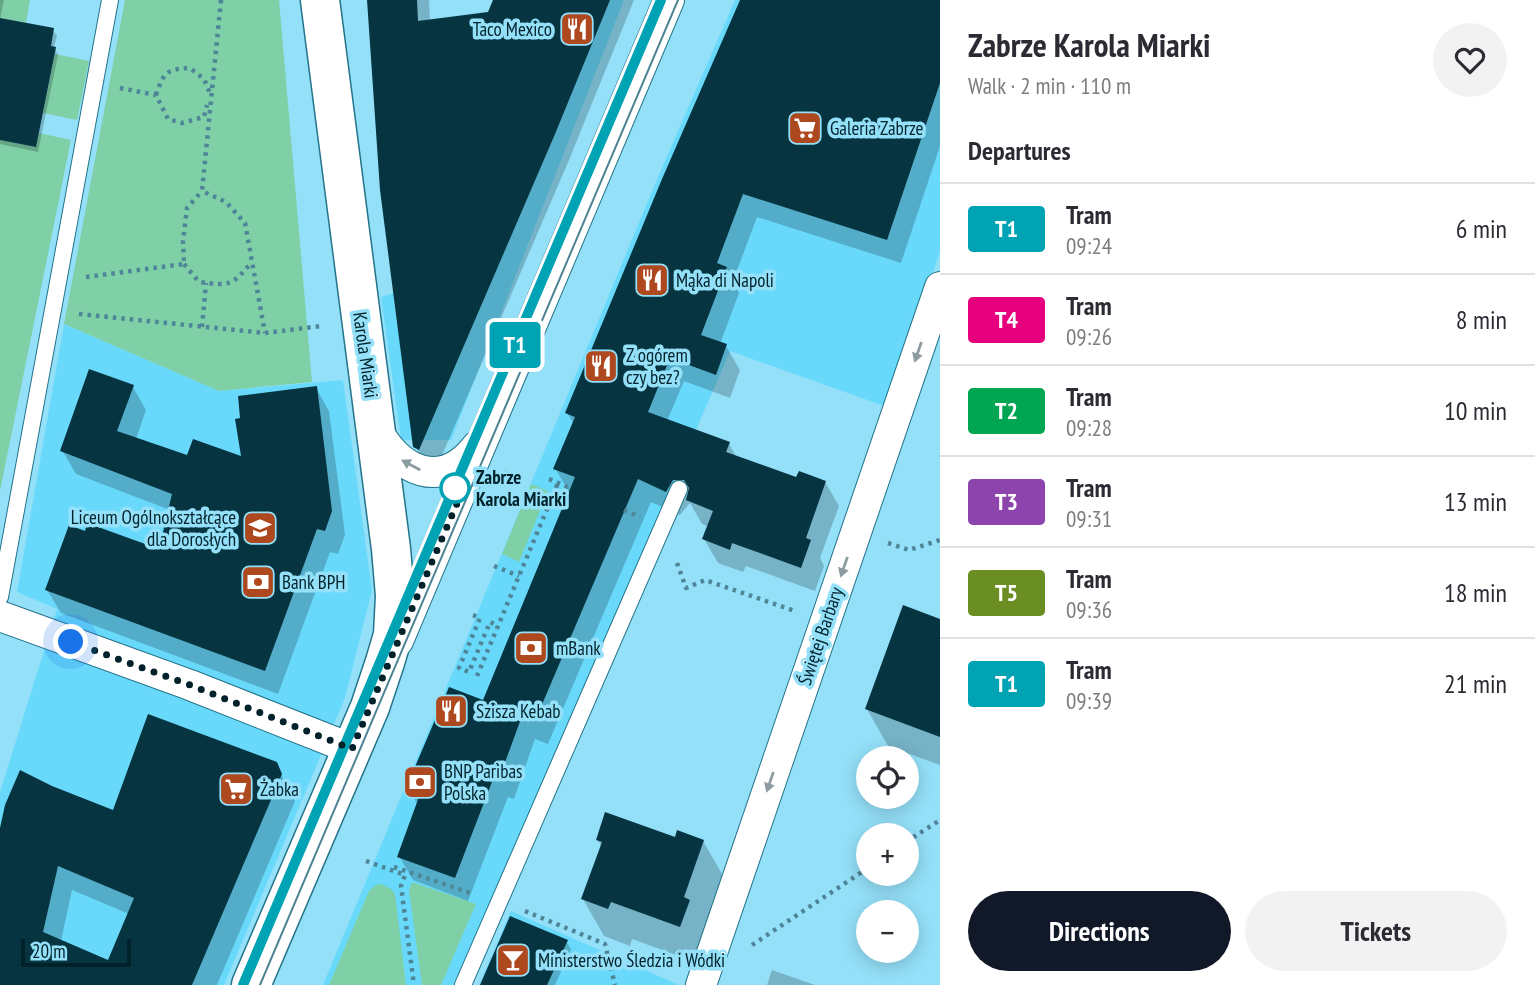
<!DOCTYPE html>
<html lang="en">
<head>
<meta charset="utf-8">
<style>
	:root { --surface:#fff; --page:#f2f2f3; --text:#2b2b33; --muted:#7c7c81; --line:#e1e1e2; --accent:#111827 }
	body { margin:0; font-family:"PT Sans Narrow",sans-serif; background:var(--page); color:var(--text); height:100vh; display:flex; flex-direction:column; font-size:26px; white-space:nowrap }
	* { box-sizing:border-box; margin:0 }
	p { font-size:23px; color:var(--muted) }
	.icon { flex:none; width:38px; height:38px; fill:none; stroke:currentColor; stroke-width:2; stroke-linecap:round; stroke-linejoin:round }
	.map { position:relative; flex:1; overflow:hidden }
	.drawer { display:flex; flex-direction:column; background:var(--surface); width:595px }
	.drawer>* { flex:none }
	.badge { padding:0 14px; border-radius:5px; font-size:24px; line-height:46px }
	.fabs { position:absolute; left:856px; top:746px; display:grid; gap:14px }
	.fabs a { display:grid; place-items:center; width:63px; height:63px; border-radius:50%; background:var(--surface); box-shadow:0 4px 18px #0003; font-size:35px }
	.scale { position:absolute; left:21px; bottom:18px; width:110px; box-sizing:border-box; padding-left:7px; border:4px solid #02222b; border-top:0; font-size:19px; line-height:24px; white-space:nowrap; color:#02222b; -webkit-text-stroke:5px #94e0f9; paint-order:stroke }
	.you { position:absolute; width:35px; height:35px; margin:-18px; border:5px solid #fff; border-radius:50%; background:#1a73e8; box-shadow:0 0 0 10px #1a73e833 }
	.map>.badge { position:absolute; translate:-50% -50%; box-shadow:0 0 0 4px #fff }
	h2 { padding:0 28px; font-size:26px; line-height:63px }
	.round { display:grid; place-items:center; flex:none; width:74px; height:74px; border-radius:37px; background:var(--page) }
	.headline { display:flex; align-items:center; justify-content:space-between; height:119px; padding:0 28px }
	h1 { font-size:33px; font-weight:700; line-height:52px }
	.cta { display:flex; gap:14px; margin-top:auto; padding:14px 28px }
	.cta a { flex:1; height:80px; border-radius:42px; background:var(--accent); color:#fff; font-size:28px; font-weight:700; line-height:80px; text-align:center }
	.cta a+a { background:var(--page); color:var(--text) }
	ul { padding:0; list-style:none }
	li { display:flex; align-items:center; gap:21px; height:91px; padding:0 28px; border-top:2px solid var(--line) }
	li div { flex:1 }
	li b { display:block; font-size:26px }
	li em { font-style:normal }
	li .badge { min-width:77px; font-weight:700; text-align:center }
	main { display:flex; flex:1; min-height:0 }
	.map>svg:first-child { display:block }
	.built { fill:#69d9fb }
	.green { fill:#7fd0a7 }
	.shadow { fill:#0003; fill-rule:evenodd }
	.building { fill:#063441; fill-rule:evenodd }
	.lines { fill:none; stroke-linecap:round; stroke-linejoin:round }
	.service-casing { stroke:#237389; stroke-width:18 }
	.minor-casing { stroke:#237389; stroke-width:32 }
	.secondary-casing { stroke:#237389; stroke-width:41 }
	.path { stroke:#4f8697; stroke-width:4.5; stroke-dasharray:3.5 5; stroke-linecap:butt }
	.service { stroke:#fff; stroke-width:16 }
	.minor { stroke:#fff; stroke-width:30 }
	.secondary { stroke:#fff; stroke-width:38 }
	.tram { stroke:#4d8394; stroke-width:2 }
	.oneway { fill:#8d9ca0 }
	.line-casing { stroke:#fff; stroke-width:16 }
	.line { stroke:#00a3b4; stroke-width:10 }
	.walk { stroke:#02222b; stroke-width:7; stroke-dasharray:0 12.6 }
	.stop-dot { fill:#fff; stroke:#00a3b4; stroke-width:3.5 }
	.labels { text-anchor:middle; stroke-width:7; stroke-linejoin:round; paint-order:stroke }
	.poi-label { font-size:19px; fill:#02222b; stroke:#94e0f9; text-anchor:start }
	.street-label { font-size:19px; fill:#02222b; stroke:#94e0f9 }
	.stop-label { font-size:19px; font-weight:bold; fill:#02222b; stroke:#94e0f9; text-anchor:start }
</style>
</head>
<body>
<main>
<div class="map">
<svg width="940" height="985" viewBox="0 0 940 985">
	<rect width="100%" height="100%" fill="#94e0f9"/>
	<path class="built" d="M515 0H624L451 440H401L381 297 403 290Z
		M735 0H940V252L887 407 730 351 457 985H323L655 184Z
		M64 324 219 391 343 380 372 590 345 698 224 985H0V792L57 609 17 592Z
		M511 911 679 985H479Z"/>
	<path class="green" d="M0 0H30L26 23 0 18Z
		M125 0H279L312 382 219 391 64 324Z
		M55 54 89 61 77 120 43 113Z
		M39 133 71 140 0 491V140L35 147Z
		M531 484 548 491 519 562 502 554Z
		M412 882 476 904 441 985H422L409 890Z
		M381 884 391 889 395 894 406 985H329L369 891 376 885Z"/>
	<path class="shadow" d="M0 0H4L0 20Z
		M370 0H429L430 22 489 14 495 0H634L569 160 434 474 415 446Z
		M742 0H940V146L901 263 757 217 733 281 739 293 720 344 726 346 740 370 730 398 684 381 667 421 729 444 737 458 797 479 825 482 839 506 820 558 824 566 815 591 746 566 743 572 718 563 704 539 709 527 702 524 690 503 680 515 651 502 548 744 535 739 514 799 508 797 468 901 413 880 399 856 418 805 408 788 484 702 569 492 555 468 574 424 567 413Z
		M0 20 53 30 57 36 54 47 58 55 38 152 0 144Z
		M133 387 146 410 136 439 189 458 243 459 316 388 329 411 345 535 338 554 330 552 278 694 61 613 47 590 160 551 170 510 76 474 62 450Z
		M940 621V765L888 746 867 709Z
		M275 763 295 801 217 985H0V836L51 788 114 812ZM72 890 129 914 109 963 61 941Z
		M597 839H676L703 841 725 879 701 964 632 939 630 946 604 936 583 899 602 847Z
		M566 941 571 949 555 985H482Z
		M772 970 815 985H767Z"/>
	<path class="building" d="M367 0H417L418 21 488 12 493 0H610L555 134 419 450 413 447 380 190Z
		M740 0H940V83L887 240 743 194 717 263 727 267 701 335 727 344 716 375 670 358 648 412 730 442 726 452 796 477 799 471 826 481 806 538 811 540 801 568 732 543 730 550 702 539 713 511 686 500 689 488 684 480H673L666 492 638 479 535 721 522 716 500 776 495 774 455 878 397 857 420 794 406 788 449 687 483 700 575 477 553 469 575 417 565 413 662 179Z
		M0 18 54 28 51 46 56 47 36 147 0 140Z
		M89 369 134 385 117 431 187 455 193 439 241 456 235 419 240 418 238 396 317 386 332 511 325 531 317 529 265 671 45 590 69 525 85 531 87 523 159 549 172 494 60 451Z
		M903 605 940 619V737L865 709Z
		M148 714 277 762 282 774 192 985H0V828L5 805 20 770 52 786 113 810ZM58 866 134 898 108 960 43 932Z
		M605 812 675 837 677 830 704 840 684 897 690 900 680 927 611 902 608 909 581 899 602 842 596 840Z
		M510 916 568 940 547 985H480Z"/>
	<g class="lines">
		<g class="service-casing">
			<path id="service" d="M0 597 110 0
				M463 985 679 489"/>
		</g>
		<g class="minor-casing">
			<path id="minor" d="M375 426C398 472 442 492 477 446
				M0 616 190 685 352 749
				M398 641 669 0
				M701 985 940 287"/>
		</g>
		<g class="secondary-casing">
			<path id="secondary" d="M251 985 370 707 385 662 393 635 395 596 391 549 320 0"/>
		</g>
		<path class="path" d="M221 0 202 191 226 202 245 223 265 333
			M120 88 156 95 168 119 182 123 204 117 207 105
			M156 95C164 73 165 69 190 68L204 79 210 93
			M184 264 199 282C231 286 231 286 252 262
			M86 277 184 264 183 241 187 208 202 191
			M79 314 265 333 321 326
			M202 327 206 283
			M504 472 523 480
			M549 479 570 488
			M624 510 640 517
			M888 543 909 550 940 540
			M677 563 686 588 705 580 795 611
			M494 566 519 576
			M473 615 480 618 459 668 469 672 490 622 498 626
			M477 676 558 483
			M906 842 940 820
			M366 861 405 875 401 886 414 985
			M394 867 473 894
			M525 911 605 944 615 985
			M752 945 868 868"/>
		<use href="#service" class="service"/>
		<use href="#minor" class="minor"/>
		<use href="#secondary" class="secondary"/>
		<path class="tram" d="M243 985 661 0
			M260 985 678 0"/>
	</g>
	<defs><path id="oneway-solid" d="M-6-.8H1V-3.2L6.5 0L1 3.2V.8H-6Z" transform="scale(1.75)"/></defs>
	<g class="oneway">
		<use href="#oneway-solid" transform="translate(918 352) rotate(109)"/>
		<use href="#oneway-solid" transform="translate(411 465) rotate(-152)"/>
		<use href="#oneway-solid" transform="translate(844 567) rotate(109)"/>
		<use href="#oneway-solid" transform="translate(770 782) rotate(109)"/>
	</g>
	<g class="lines">
		<g class="line-casing">
			<path id="line" d="M243 985 661 0"/>
		</g>
		<use href="#line" class="line"/>
		<path class="walk" d="M71 642 190 685 352 749 458 501 455 488"/>
	</g>
	<defs>
		<g id="restaurant-square" transform="scale(1.75)"><rect x="-9" y="-9" width="18" height="18" rx="4" fill="#ae481e" stroke="#94e0f9"/><path d="M-5-6h1v4h1v-4h1v4h1v-4h1v5L-1.5 .5V6h-2V.5L-5-1ZM5-6V6H3V1.5H1.5Q1.5-4 5-6Z" fill="#fff"/></g>
		<g id="supermarket-square" transform="scale(1.75)"><rect x="-9" y="-9" width="18" height="18" rx="4" fill="#ae481e" stroke="#94e0f9"/><path d="M-6-5.5h2.5l.6 2H6L4.5 2H-2.5L-4.4-4H-6ZM-1.5 3.2a1.3 1.3 0 1 0 .1 0ZM3 3.2a1.3 1.3 0 1 0 .1 0Z" fill="#fff"/></g>
		<g id="school-square" transform="scale(1.75)"><rect x="-9" y="-9" width="18" height="18" rx="4" fill="#ae481e" stroke="#94e0f9"/><path d="M0-5L7-2L0 1L-7-2ZM-4 1L0 2.5L4 1V4Q0 6-4 4Z" fill="#fff"/></g>
		<g id="bank-square" transform="scale(1.75)"><rect x="-9" y="-9" width="18" height="18" rx="4" fill="#ae481e" stroke="#94e0f9"/><path d="M-6-4H6V4H-6ZM0-2.3a2.3 2.3 0 1 0 0 4.6a2.3 2.3 0 1 0 0-4.6Z" fill="#fff"/></g>
		<g id="bar-square" transform="scale(1.75)"><rect x="-9" y="-9" width="18" height="18" rx="4" fill="#ae481e" stroke="#94e0f9"/><path d="M-6-5H6L.8 .8V4.5H3.5V6h-7V4.5H-.8V.8Z" fill="#fff"/></g>
	</defs>
	<g fill-rule="evenodd">
		<use href="#restaurant-square" x="577" y="29"/>
		<use href="#supermarket-square" x="805" y="128"/>
		<use href="#restaurant-square" x="652" y="280"/>
		<use href="#restaurant-square" x="601" y="366"/>
		<use href="#school-square" x="260" y="528"/>
		<use href="#bank-square" x="258" y="582"/>
		<use href="#bank-square" x="531" y="648"/>
		<use href="#restaurant-square" x="451" y="711"/>
		<use href="#bank-square" x="420" y="782"/>
		<use href="#supermarket-square" x="236" y="789"/>
		<use href="#bar-square" x="513" y="960"/>
	</g>
	<circle class="stop-dot" cx="455" cy="488" r="14"/>
	<g class="labels">
		<g class="poi-label">
			<text x="552" y="36" text-anchor="end">Taco Mexico</text>
			<text x="830" y="135">Galeria Zabrze</text>
			<text x="676" y="287">Mąka di Napoli</text>
			<text x="626" y="362">Z ogórem<tspan x="626" dy="22">czy bez?</tspan></text>
			<text x="236" y="524" text-anchor="end">Liceum Ogólnokształcące<tspan x="236" dy="22">dla Dorosłych</tspan></text>
			<text x="282" y="589">Bank BPH</text>
			<text x="556" y="655">mBank</text>
			<text x="476" y="718">Szisza Kebab</text>
			<text x="444" y="778">BNP Paribas<tspan x="444" dy="22">Polska</tspan></text>
			<text x="260" y="796">Żabka</text>
			<text x="538" y="967">Ministerstwo Śledzia i Wódki</text>
		</g>
		<g class="street-label">
			<text transform="translate(366 355) rotate(82)" y="7">Karola Miarki</text>
			<text transform="translate(820 636) rotate(-71)" y="7">Świętej Barbary</text>
		</g>
		<g class="stop-label">
			<text x="476" y="484">Zabrze<tspan x="476" dy="22">Karola Miarki</tspan></text>
		</g>
	</g>
</svg>
<div class="fabs">
<a><svg class="icon" aria-label="locate" viewBox="0 0 24 24"><circle cx="12" cy="12" r="6"/><path d="M12 2v4M12 18v4M2 12h4M18 12h4"/></svg></a>
<a>+</a>
<a>−</a>
</div>
<div class="scale">20 m</div>
<div class="you" style="left:71px;top:642px"></div>
<b class="badge" style="left:515px;top:345px;background:#00a3b4;color:#fff">T1</b>
</div>
<section class="drawer">
<div class="headline"><div><h1>Zabrze Karola Miarki</h1><p>Walk · 2 min · 110 m</p></div><a class="round"><svg class="icon" aria-label="heart" viewBox="0 0 24 24"><path d="M12 20l-8-8c-3-5 5-10 8-4 3-6 11-1 8 4z"/></svg></a></div>
<h2>Departures</h2>
<ul>
<li><span class="badge" style="background:#00a3b4;color:#fff">T1</span><div><b>Tram</b><p>09:24</p></div><em>6 min</em></li>
<li><span class="badge" style="background:#e6007e;color:#fff">T4</span><div><b>Tram</b><p>09:26</p></div><em>8 min</em></li>
<li><span class="badge" style="background:#00a651;color:#fff">T2</span><div><b>Tram</b><p>09:28</p></div><em>10 min</em></li>
<li><span class="badge" style="background:#8e44ad;color:#fff">T3</span><div><b>Tram</b><p>09:31</p></div><em>13 min</em></li>
<li><span class="badge" style="background:#6b8e23;color:#fff">T5</span><div><b>Tram</b><p>09:36</p></div><em>18 min</em></li>
<li><span class="badge" style="background:#00a3b4;color:#fff">T1</span><div><b>Tram</b><p>09:39</p></div><em>21 min</em></li>
</ul>
<div class="cta"><a>Directions</a><a>Tickets</a></div>
</section>
</main>
</body>
</html>
